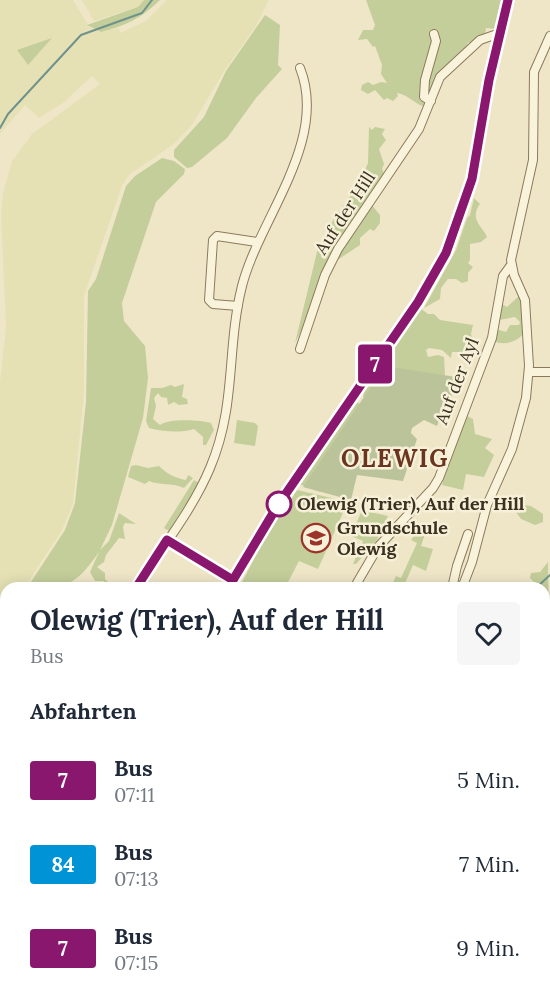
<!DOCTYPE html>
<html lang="de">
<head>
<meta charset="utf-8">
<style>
	:root { --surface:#fff; --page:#f6f6f7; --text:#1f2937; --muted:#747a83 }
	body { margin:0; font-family:Lora,serif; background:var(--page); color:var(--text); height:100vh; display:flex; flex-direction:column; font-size:22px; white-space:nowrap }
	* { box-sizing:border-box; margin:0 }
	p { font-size:20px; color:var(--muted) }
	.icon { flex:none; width:33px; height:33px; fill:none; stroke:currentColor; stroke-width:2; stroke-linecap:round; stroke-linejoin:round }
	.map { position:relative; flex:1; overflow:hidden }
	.drawer { position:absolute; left:0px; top:582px; width:550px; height:422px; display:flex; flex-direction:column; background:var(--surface); border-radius:18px 18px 0 0; box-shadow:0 3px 15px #0003 }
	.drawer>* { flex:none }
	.badge { padding:0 12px; border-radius:4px; font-size:21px; line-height:39px }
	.map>.badge { position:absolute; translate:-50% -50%; box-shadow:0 0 0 3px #fff }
	h2 { padding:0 30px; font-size:22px; line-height:54px }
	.round { display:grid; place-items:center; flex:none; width:63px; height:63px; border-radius:6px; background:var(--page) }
	.overview { display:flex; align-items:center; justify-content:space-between; height:102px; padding:0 30px }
	h1 { font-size:28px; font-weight:700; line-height:45px }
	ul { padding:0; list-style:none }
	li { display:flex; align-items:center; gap:18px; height:84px; padding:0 30px }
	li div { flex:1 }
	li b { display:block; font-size:22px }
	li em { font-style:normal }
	li .badge { min-width:66px; font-weight:700; text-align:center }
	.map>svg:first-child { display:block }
	.farmland { fill:#e5e1b5 }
	.green { fill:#c4ce9b }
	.cemetery { fill:#bbc39a }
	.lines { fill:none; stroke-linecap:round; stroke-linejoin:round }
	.stream { stroke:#6f928c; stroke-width:2 }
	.minor-casing { stroke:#8c795c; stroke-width:10 }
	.major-casing { stroke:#5a4730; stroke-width:12 }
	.minor { stroke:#faf3dc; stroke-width:8 }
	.major { stroke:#f2dea0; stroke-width:10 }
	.line-casing { stroke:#fff; stroke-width:14 }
	.line { stroke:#8a176e; stroke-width:9 }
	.stop-dot { fill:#fff; stroke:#8a176e; stroke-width:3 }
	.labels { text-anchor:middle; stroke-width:5; stroke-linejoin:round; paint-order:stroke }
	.street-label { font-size:18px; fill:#3c3020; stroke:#f6f0d8 }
	.stop-label { font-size:18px; font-weight:bold; fill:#3c3020; stroke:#f6f0d8; text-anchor:start }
	.poi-label { font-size:18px; font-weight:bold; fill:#3c3020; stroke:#f6f0d8; text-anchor:start }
	.district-label { font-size:24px; font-weight:bold; letter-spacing:1.5px; fill:#6a341f; stroke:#f6f0d8 }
</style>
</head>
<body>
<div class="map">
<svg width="550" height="1003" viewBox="0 0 550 1003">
	<rect width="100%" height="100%" fill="#efe6c8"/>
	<path class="farmland" d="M0 0H73L90 28 101 32 119 28 120 33 146 21 167 0H269L256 26 223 73 192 125 174 144 129 175 122 186 84 296V394L73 504 61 532 24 588H6V619L0 629V382L6 327 1 214 3 193 12 161 32 134 100 84 92 76 63 103 39 118 25 105 0 134Z
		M82 0H144L138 7 94 21Z
		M434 998H495L492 1003H431Z"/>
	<path class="green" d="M144 0H160C142 18 125 26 101 32L87 25 138 7Z
		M366 0H503L504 11 498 17 497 29 486 28 485 34 470 44 468 42 466 50 451 65H446L423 106C413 103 409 95 397 93L398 96 393 101 387 98 384 100 375 90 368 94 361 90 362 85 368 82 373 85 381 82 387 83 381 74 382 65 375 46 373 47 367 39 358 40 363 30H373L375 25Z
		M265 15 280 25 278 65 282 69 256 98 227 138 192 167 187 168 174 157V150L204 117 226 71Z
		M52 38 28 65 17 50Z
		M369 127 372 130 375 127 385 129 382 134 386 140 379 149 384 164 382 169 385 175 371 204 380 215V223L374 231 370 229 360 238V245L336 261 295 343 317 252 330 225 358 185 368 163Z
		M162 158 174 161 185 169 184 174 156 202 122 303 124 321 145 346 148 378 143 418 112 525 100 550 109 541 119 513 136 524 125 523 123 527 125 539 119 538 106 555 104 562 97 567 105 573V579L113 587 103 581H95L90 572 99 552C75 586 68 588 27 588L65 530 75 503 86 402 88 291 96 279 126 186 135 176Z
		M474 198 480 204C469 219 482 226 487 237L481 242 470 244V260L468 263 473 267 468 273V281L462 283 456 279H448L441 288 440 299 424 308 456 250 467 218 470 215Z
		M519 296 523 297V334C517 342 503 346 494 341L496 329 506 332 510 325H519L520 322 515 317 499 320 500 303 507 307Z
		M420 308 428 314H434L440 320 473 325 471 334 474 345H467L464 352H452L451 358 442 350 429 348 426 350 428 357 438 355 444 357 445 375 363 397 364 386 373 378Z
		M184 384 182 397 187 399 188 404 179 405 174 402 168 405 167 398 161 397 158 393 154 398 156 406 153 419 160 425C169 418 201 420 211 423L214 430 206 445H203V437L194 429C181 433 163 432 149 428L146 421 151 388H162L171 385 175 387Z
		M355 401 360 404 320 492 299 484 304 474C317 469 327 437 339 428L337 426Z
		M465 415 473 419 475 434 492 439 485 448 494 455 484 477 466 474 463 490 442 485Z
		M237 420 255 423 258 426 255 446 234 443Z
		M136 465 148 468 159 466C167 474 175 478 186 480L188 475 193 478 184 488C171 482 161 486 149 481L145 484 128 477 131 466Z
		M194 480 199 483 169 531 164 528Z
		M297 490 336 499 346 506 318 569 299 561 286 586 290 588H239L264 540Z
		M524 505 531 506 543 514V522L535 525 521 519 516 512Z
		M362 510 388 516 377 540 356 564H353L363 541 351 536Z
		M407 519 427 528 421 546 433 549 426 571 413 565 403 588 391 587 396 576 401 578 417 543 411 540 418 530 403 524Z
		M548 562 550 714 545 722 544 588H528V585L535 583 530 578 531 573 540 572Z
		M550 734V834L545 844V745Z
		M0 869H6V998L169 999 163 1003H0Z
		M242 998H347L342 1003H250Z
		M351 998H434L431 1003H343Z
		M495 998H534L537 1003H492Z"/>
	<path class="cemetery" d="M385 366 456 377 449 406 441 414 437 426 424 420 412 428 411 433 417 439 403 481 357 475 351 500 303 487Z"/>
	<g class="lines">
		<path class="stream" d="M0 128 8 114 81 35 142 13 152 0
			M536 588 550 575
			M544 706 550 694
			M0 981 6 962"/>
		<g class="minor-casing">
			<path id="minor" d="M431 101 424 97 425 80 436 41 434 34
				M238 306 213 304 209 300 213 240 217 236 257 242
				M300 349 325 275 338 249 419 129 440 77 480 40 500 33
				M529 372H550
				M167 540 233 581
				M136 588C160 550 192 511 210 468 237 404 226 350 242 286 259 219 329 141 300 68
				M229 588 259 534 418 302 446 253 472 179 489 80 508 0
				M354 588 378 547 433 488 439 478 492 338 503 276 511 265
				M452 588 457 566 468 534
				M462 588 472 562 487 505 512 449 526 398 529 366 525 300 514 275 511 260 533 160 534 72 550 36
				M0 822 6 809
				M544 855 550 858
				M0 869 6 867"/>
		</g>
		<g class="major-casing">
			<path id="major" d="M544 735 550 723
				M214 1003 218 998"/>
		</g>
		<use href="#minor" class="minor"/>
		<use href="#major" class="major"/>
	</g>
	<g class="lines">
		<g class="line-casing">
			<path id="line" d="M136 588 167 540 233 580 278 505 418 302 446 253 472 179 489 80 508 0"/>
		</g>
		<use href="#line" class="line"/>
	</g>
	<defs>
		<g id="school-ring" transform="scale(1.5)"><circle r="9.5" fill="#f6f0d8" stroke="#9c332b" stroke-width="1.5"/><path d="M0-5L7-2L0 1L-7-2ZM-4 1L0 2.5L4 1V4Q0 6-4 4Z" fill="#9c332b"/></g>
	</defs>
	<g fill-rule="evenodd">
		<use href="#school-ring" x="316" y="538"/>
	</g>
	<circle class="stop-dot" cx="279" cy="504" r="12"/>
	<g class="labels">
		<g class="street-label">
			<text transform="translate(345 213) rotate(-57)" y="6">Auf der Hill</text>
			<text transform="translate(457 381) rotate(-69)" y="6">Auf der Ayl</text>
		</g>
		<g class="stop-label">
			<text x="297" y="510">Olewig (Trier), Auf der Hill</text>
		</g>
		<g class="poi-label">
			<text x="337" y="534">Grundschule<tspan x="337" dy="21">Olewig</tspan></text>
		</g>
		<g class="district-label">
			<text x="395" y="467">OLEWIG</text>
		</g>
	</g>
</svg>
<b class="badge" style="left:375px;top:364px;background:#8a176e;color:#fff">7</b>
<section class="drawer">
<div class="overview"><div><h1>Olewig (Trier), Auf der Hill</h1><p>Bus</p></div><a class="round"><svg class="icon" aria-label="heart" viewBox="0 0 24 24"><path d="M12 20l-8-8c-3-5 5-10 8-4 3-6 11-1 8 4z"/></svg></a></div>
<h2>Abfahrten</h2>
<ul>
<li><span class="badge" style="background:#8a176e;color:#fff">7</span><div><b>Bus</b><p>07:11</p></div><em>5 Min.</em></li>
<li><span class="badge" style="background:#0094d7;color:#fff">84</span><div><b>Bus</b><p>07:13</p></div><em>7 Min.</em></li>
<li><span class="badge" style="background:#8a176e;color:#fff">7</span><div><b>Bus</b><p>07:15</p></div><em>9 Min.</em></li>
</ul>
</section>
</div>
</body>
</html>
